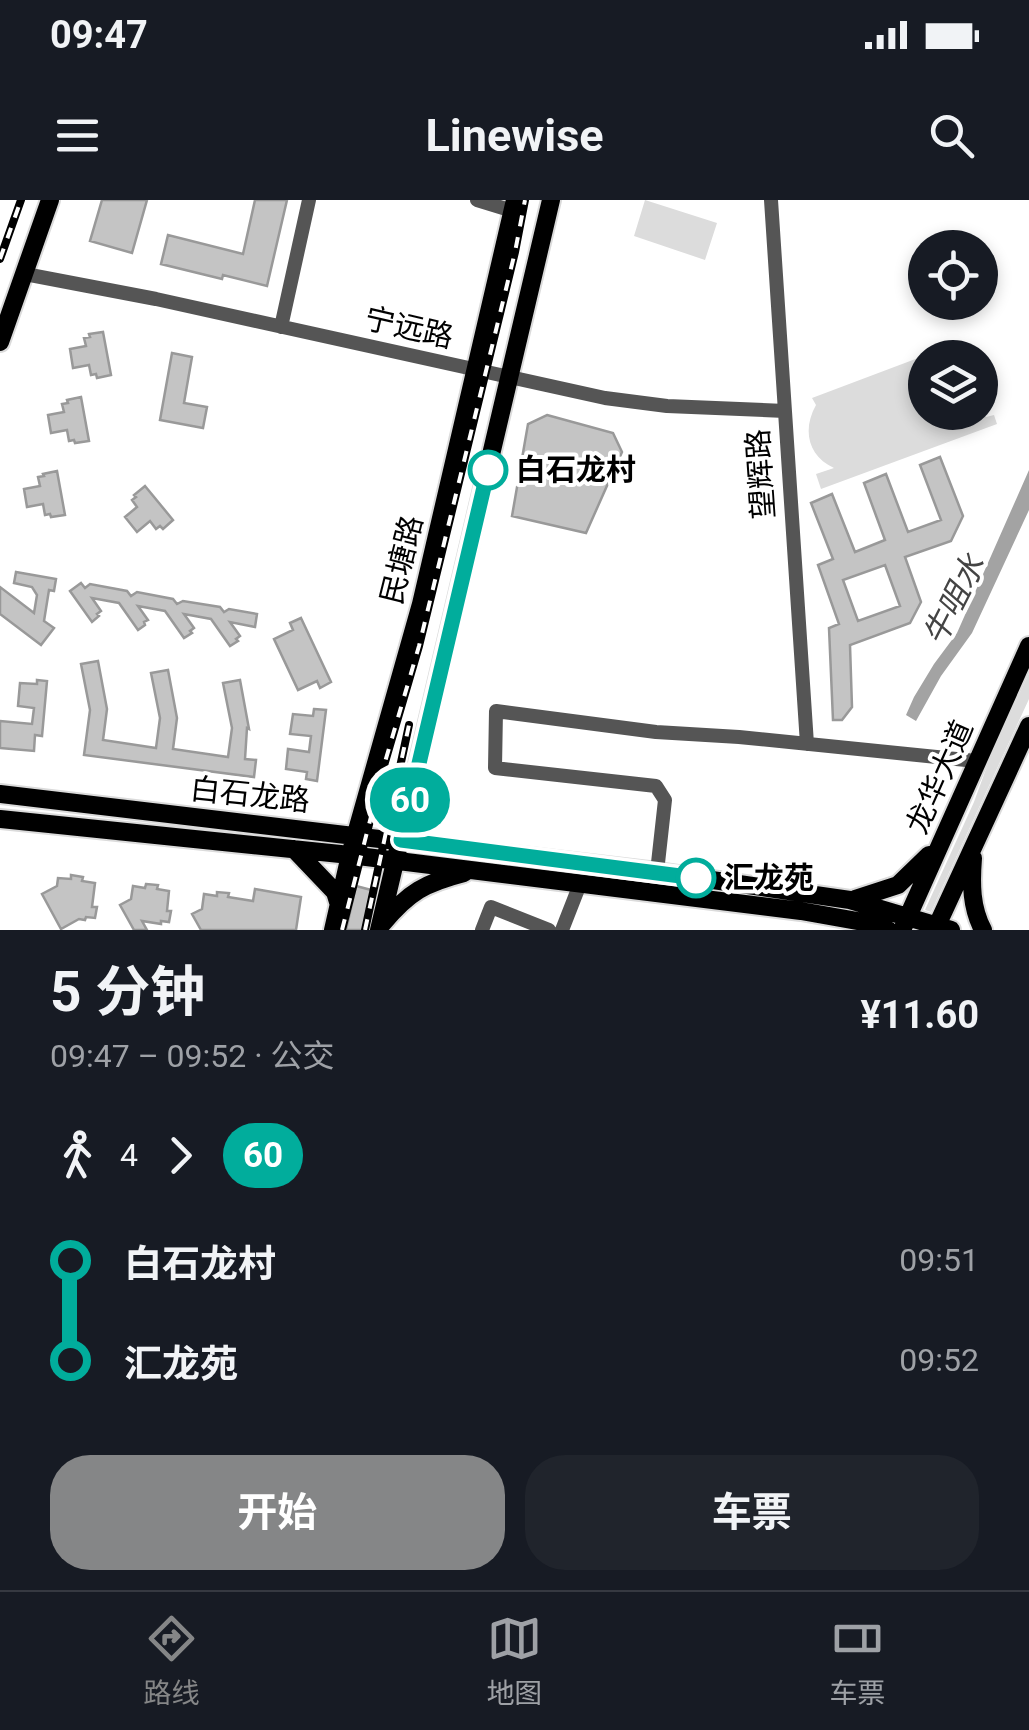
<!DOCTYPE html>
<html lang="zh">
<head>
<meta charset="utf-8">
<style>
	:root { --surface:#171b24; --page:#20242c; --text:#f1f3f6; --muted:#9ea1a6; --line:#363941; --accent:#858687 }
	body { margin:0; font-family:Roboto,"Noto Sans SC",sans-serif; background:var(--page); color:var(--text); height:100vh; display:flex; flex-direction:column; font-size:38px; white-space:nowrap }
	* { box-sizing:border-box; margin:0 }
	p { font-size:32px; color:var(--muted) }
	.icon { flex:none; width:55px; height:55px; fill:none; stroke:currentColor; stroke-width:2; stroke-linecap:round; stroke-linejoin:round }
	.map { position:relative; height:730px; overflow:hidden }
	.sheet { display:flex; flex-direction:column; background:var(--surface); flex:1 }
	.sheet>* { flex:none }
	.badge { padding:0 20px; border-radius:32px; font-size:35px; line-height:65px }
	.tools { position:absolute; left:908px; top:30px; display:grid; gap:20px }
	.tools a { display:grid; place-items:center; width:90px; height:90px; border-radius:50%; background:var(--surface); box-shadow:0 5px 15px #0003; font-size:50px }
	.map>.badge { position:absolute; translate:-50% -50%; box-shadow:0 0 0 5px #fff }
	.legs { display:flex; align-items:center; gap:15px; height:110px; padding:0 50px; font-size:32px }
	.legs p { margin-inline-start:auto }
	.summary { display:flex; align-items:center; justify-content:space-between; height:170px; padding:0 50px }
	h1 { font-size:55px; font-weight:700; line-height:75px }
	.action { display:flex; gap:20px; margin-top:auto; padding:20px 50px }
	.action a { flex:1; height:115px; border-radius:40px; background:var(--accent); color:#fff; font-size:40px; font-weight:700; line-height:115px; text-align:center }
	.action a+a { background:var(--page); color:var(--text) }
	ul { padding:0 50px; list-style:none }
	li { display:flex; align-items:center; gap:35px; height:100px; font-size:38px }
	li i { display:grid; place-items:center; width:15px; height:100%; margin:0 12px; background:currentColor }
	li i::after { content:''; width:25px; height:25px; margin:-12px; border:8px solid; border-radius:50%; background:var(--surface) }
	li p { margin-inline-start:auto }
	li:first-child i { background:linear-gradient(#0000 50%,currentColor 0) }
	li:last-child i { background:linear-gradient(currentColor 50%,#0000 0) }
	.status { display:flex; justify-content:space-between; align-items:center; height:70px; padding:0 50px; background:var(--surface); direction:ltr }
	.status svg { height:28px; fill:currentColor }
	header { display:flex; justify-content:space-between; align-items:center; height:130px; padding:0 50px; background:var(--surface); font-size:45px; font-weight:700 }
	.menu { display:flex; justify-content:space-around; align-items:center; height:140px; border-top:2px solid var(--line); background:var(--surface); font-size:28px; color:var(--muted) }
	.menu a { display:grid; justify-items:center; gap:5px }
	.menu .current { color:var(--accent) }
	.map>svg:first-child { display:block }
	.green { fill:#dcdcdc }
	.water { fill:#a3a3a3 }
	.building { fill:#c4c4c4; stroke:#999; stroke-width:2.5; fill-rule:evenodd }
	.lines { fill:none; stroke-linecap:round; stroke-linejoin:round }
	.major-casing { stroke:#dbdbdb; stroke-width:22 }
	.minor { stroke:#555; stroke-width:14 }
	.major { stroke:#000; stroke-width:18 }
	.rail-casing { stroke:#000; stroke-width:8 }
	.rail { stroke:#fff; stroke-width:4; stroke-dasharray:11; stroke-linecap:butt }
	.line-1-casing { stroke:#fff; stroke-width:22 }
	.line-1 { stroke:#01ad9c; stroke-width:15 }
	.stop-1-dot { fill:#fff; stroke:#01ad9c; stroke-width:5 }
	.labels { text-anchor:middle; stroke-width:8; stroke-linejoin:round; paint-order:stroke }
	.street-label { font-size:30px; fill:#000; stroke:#fff }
	.stop-label { font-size:30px; font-weight:bold; fill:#000; stroke:#fff; text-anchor:start }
	.water-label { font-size:32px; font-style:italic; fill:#444; stroke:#fff }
</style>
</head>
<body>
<div class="status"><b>09:47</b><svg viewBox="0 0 49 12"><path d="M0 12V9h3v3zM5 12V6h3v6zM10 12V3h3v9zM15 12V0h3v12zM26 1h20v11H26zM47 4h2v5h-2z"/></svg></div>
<header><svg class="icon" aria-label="menu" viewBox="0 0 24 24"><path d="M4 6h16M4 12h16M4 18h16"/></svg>Linewise<svg class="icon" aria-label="search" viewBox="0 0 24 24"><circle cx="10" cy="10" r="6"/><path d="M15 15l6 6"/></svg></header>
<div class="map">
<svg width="1029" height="730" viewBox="0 0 1029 730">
	<rect width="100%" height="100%" fill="#fff"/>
	<path class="green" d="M645 0 717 23 705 60 634 36Z
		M934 152 936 156 953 157 925 158V212H980V202L986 217 994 215 997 224 821 289 816 274 834 268C808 256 802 230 816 205L812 198Z
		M1029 473V499L931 712 925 710 974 602 990 558Z"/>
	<path class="water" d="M1029 270V310L972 433 941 476 916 521 906 515 914 497 934 464 957 433Z"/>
	<path class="building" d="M102 0H147L132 53 90 41Z
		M255 0H287L267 86 223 75 222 79 161 64 168 35 243 54Z
		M103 132 111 175 97 178 96 174 91 175 89 165 73 168 70 149 86 146 84 138 90 137 89 134Z
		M172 153 192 157 184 203 207 207 203 228 160 220Z
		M81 197 89 241 75 243 74 240 69 241 67 230 51 233 48 215 64 212 62 204 68 203 67 200Z
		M547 215 613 233 622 252 586 333 512 316 528 224Z
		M940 257 963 316 951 341 905 357 921 402 910 423 850 445 852 507 842 520H833L829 428 839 424 818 365 833 359 811 303 832 294 855 352 885 340 864 283 886 274 908 332 941 320 920 265ZM885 365 900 406 858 421 843 380Z
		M57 271 65 315 51 317 50 314 45 315 43 304 27 307 24 289 40 286 38 277 44 276 43 274Z
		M145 286 173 320 163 329 160 326 156 329 150 321 137 332 125 317 137 307 132 300 136 297 134 295Z
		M16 372 56 379 54 391 49 390 44 421 54 428 41 445 0 414V387L34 413 37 395 32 387 14 383Z
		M81 383 85 388 90 384 127 391 131 396 137 392 173 399 177 404 183 401 220 407 224 412 229 409 257 414 255 427 230 422 240 436 236 439 238 441 230 446 211 419 184 414 194 428 190 431 192 433 184 438 165 411 138 406 148 420 144 422 145 425 138 430 119 403 92 398 101 411 97 414 99 416 92 422 70 391Z
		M301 418 331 482 320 488 317 481 298 490 274 439 293 430 290 423Z
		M98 461 107 509 103 540 156 548 160 518 151 473 168 470 177 518 173 549 228 557 232 528 223 483 240 480 249 529 247 528 245 559 256 560 254 577 84 555 90 510 81 464Z
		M37 480 47 481 42 536 35 535 34 551 0 548V521L32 524 34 508 18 506 20 483 37 484Z
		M314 509 326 510 317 581 306 579 307 572 286 569 288 549 309 552 311 536 290 534 293 514 313 516Z
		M71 675 83 677 82 681 95 683 92 707H97L95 718 86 717 85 720 79 719 61 729 42 694 57 686 58 678 71 679Z
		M146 684 158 685 157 689 169 691 167 711H171L169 722 161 721V724L142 721 147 730H134L120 705 131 699 133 686 145 688Z
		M356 686 375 691 367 730H346Z
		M255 689 301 697 296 730H201L192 714 202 709 204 694 217 696V692L229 693 228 697 253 701Z"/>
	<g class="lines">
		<g class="major-casing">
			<path id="major" d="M0 142 50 0
				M0 594 657 672 850 700 951 730
				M0 619 350 655 801 711 869 723 888 730
				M294 649 335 692 339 705
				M973 658C971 684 971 707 983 730
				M855 699 898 685 929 655
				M383 723C409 692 425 683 464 673
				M333 730 350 655 421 404 515 0
				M379 730 551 0
				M902 730 1029 446
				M935 730 1029 526"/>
		</g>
		<path class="minor" d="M477 0 513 11
			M771 0 807 544
			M25 74 156 99 605 198 667 206 785 211
			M281 127 309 0
			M657 672 665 600 656 586 495 568 496 511 656 532 739 537 976 561
			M482 730 491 707 549 730
			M562 730 580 684"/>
		<use href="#major" class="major"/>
		<g class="rail-casing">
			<path id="rail" d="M0 59 21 0
				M342 730 385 562 419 446 515 52 525 0
				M365 730 409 525"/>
		</g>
		<use href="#rail" class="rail"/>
	</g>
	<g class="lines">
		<g class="line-1-casing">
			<path id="line-1" d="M488 270 401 640 696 678"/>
		</g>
		<use href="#line-1" class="line-1"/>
	</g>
	<g class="stop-1-dot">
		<circle cx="488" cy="270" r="18"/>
		<circle cx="696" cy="678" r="18"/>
	</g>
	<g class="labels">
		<g class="street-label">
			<text transform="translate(409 128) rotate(13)" y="10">宁远路</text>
			<text transform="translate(761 274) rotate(-94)" y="10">望辉路</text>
			<text transform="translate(402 360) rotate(-76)" y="10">民塘路</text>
			<text transform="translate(940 577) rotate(-66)" y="10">龙华大道</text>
			<text transform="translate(250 595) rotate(6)" y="10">白石龙路</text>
		</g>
		<g class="stop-label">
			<text x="516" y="280">白石龙村</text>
			<text x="724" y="688">汇龙苑</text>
		</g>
		<g class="water-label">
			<text transform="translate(954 400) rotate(-63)" y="11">牛咀水</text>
		</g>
	</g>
</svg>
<div class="tools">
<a><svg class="icon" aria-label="locate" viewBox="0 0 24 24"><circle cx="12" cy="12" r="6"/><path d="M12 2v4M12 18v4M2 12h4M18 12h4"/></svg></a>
<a><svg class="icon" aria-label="layers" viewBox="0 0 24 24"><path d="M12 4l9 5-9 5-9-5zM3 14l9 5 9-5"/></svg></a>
</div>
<b class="badge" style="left:410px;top:600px;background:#01ad9c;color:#fff">60</b>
</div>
<section class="sheet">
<div class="summary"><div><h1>5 分钟</h1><p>09:47 – 09:52 · 公交</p></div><b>¥11.60</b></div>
<div class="legs"><svg class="icon" aria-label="walk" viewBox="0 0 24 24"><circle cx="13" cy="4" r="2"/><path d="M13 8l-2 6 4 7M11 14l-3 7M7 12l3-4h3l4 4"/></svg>4<svg class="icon" aria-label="forward" viewBox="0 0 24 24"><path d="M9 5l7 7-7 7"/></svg><b class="badge" style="background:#01ad9c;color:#fff">60</b></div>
<ul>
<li><i style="color:#01ad9c"></i><b>白石龙村</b><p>09:51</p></li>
<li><i style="color:#01ad9c"></i><b>汇龙苑</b><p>09:52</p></li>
</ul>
<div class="action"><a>开始</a><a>车票</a></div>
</section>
<nav class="menu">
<a class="current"><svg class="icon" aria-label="directions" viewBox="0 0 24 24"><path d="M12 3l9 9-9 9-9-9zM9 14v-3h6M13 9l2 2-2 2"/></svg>路线</a>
<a><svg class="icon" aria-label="map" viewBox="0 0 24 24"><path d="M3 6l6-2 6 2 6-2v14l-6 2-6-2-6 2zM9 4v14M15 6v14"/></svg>地图</a>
<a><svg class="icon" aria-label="tickets" viewBox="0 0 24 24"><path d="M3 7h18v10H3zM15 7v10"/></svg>车票</a>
</nav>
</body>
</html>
